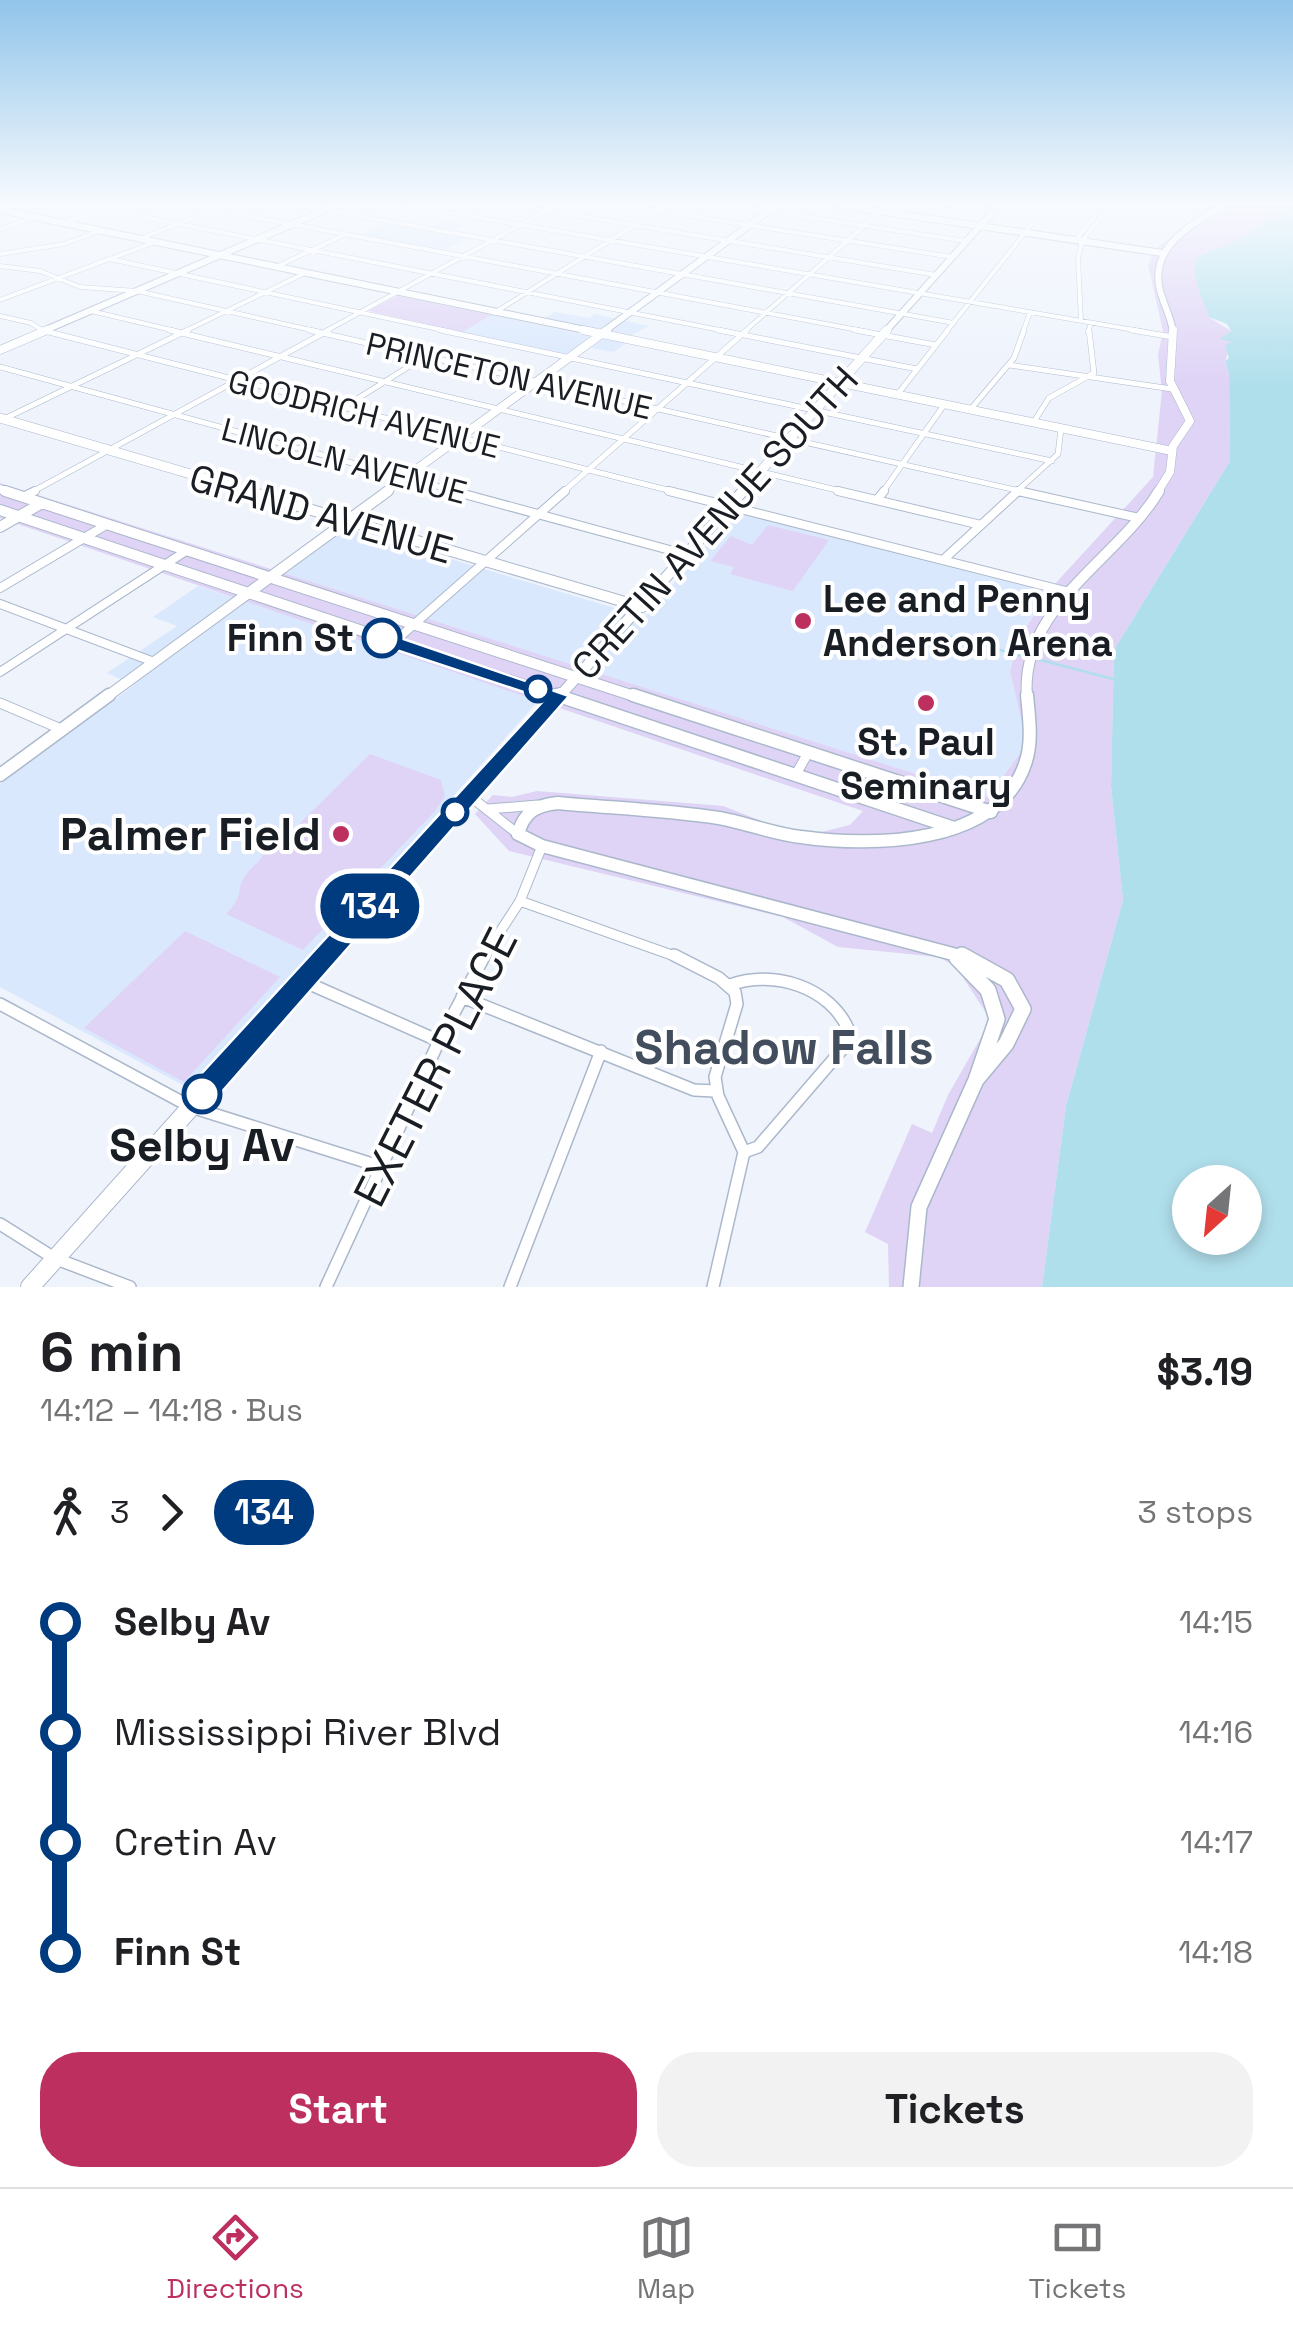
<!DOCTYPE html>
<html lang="en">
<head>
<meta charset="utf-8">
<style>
	:root { --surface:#fff; --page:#f2f2f2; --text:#202124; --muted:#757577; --line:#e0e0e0; --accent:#bd2f5e }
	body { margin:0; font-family:"Space Grotesk",sans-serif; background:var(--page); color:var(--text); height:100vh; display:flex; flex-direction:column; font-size:38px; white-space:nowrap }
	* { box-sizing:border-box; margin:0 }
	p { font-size:32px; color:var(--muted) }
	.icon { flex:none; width:55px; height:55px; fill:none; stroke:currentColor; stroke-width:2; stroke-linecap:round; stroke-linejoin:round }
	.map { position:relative; height:1287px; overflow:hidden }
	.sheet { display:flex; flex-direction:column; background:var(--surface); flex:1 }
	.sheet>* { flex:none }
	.badge { padding:0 20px; border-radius:32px; font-size:35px; line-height:65px }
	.needle { width:65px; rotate:207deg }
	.tools { position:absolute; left:1172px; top:1165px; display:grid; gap:20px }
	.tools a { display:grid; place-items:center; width:90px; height:90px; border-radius:50%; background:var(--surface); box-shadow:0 5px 15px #0003; font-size:50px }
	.map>.badge { position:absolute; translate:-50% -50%; box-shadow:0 0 0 5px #fff }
	.legs { display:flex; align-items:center; gap:15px; height:110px; padding:0 40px; font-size:32px }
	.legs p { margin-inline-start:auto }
	.head { display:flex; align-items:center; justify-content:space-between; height:170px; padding:0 40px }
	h1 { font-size:55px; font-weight:700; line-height:75px }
	.primary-button { display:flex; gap:20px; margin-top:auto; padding:20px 40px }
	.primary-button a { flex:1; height:115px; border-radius:40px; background:var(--accent); color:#fff; font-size:40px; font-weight:700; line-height:115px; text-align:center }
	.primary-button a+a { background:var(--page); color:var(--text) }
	ul { padding:0 40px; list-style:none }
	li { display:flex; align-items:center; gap:35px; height:110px; font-size:38px }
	li i { display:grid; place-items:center; width:15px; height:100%; margin:0 12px; background:currentColor }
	li i::after { content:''; width:25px; height:25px; margin:-12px; border:8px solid; border-radius:50%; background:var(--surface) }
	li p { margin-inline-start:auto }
	li:first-child i { background:linear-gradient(#0000 50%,currentColor 0) }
	li:last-child i { background:linear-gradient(currentColor 50%,#0000 0) }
	.menu { display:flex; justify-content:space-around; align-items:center; height:140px; border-top:2px solid var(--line); background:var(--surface); font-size:28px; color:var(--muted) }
	.menu a { display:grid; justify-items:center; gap:5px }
	.menu .selected { color:var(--accent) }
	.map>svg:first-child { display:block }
	.built { fill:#dae8fe }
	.green { fill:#dfd3f6 }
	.water { fill:#b0dfec; fill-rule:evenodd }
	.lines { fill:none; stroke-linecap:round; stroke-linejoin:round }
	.stream { stroke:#b0dfec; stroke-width:2.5 }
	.minor-far4-casing { stroke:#abb8cb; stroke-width:5 }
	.minor-far3-casing { stroke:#abb8cb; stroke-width:6 }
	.minor-far2-casing { stroke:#abb8cb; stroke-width:10 }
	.minor-far1-casing { stroke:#abb8cb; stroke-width:11 }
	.minor-casing { stroke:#abb8cb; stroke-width:14 }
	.tertiary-far4-casing { stroke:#abb8cb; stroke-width:8 }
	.tertiary-far3-casing { stroke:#abb8cb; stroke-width:9 }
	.tertiary-far2-casing { stroke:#abb8cb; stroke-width:12 }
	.tertiary-far1-casing { stroke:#abb8cb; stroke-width:15 }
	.tertiary-casing { stroke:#abb8cb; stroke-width:18 }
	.secondary-far4-casing { stroke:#abb8cb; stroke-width:8 }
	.secondary-far3-casing { stroke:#abb8cb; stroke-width:10 }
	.secondary-far2-casing { stroke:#abb8cb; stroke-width:12 }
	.secondary-far1-casing { stroke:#abb8cb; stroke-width:16 }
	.secondary-casing { stroke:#abb8cb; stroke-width:20 }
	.minor-far4 { stroke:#fff; stroke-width:4 }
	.minor-far3 { stroke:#fff; stroke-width:5 }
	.minor-far2 { stroke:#fff; stroke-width:8 }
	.minor-far1 { stroke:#fff; stroke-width:9 }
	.minor { stroke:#fff; stroke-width:11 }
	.tertiary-far4 { stroke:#fff; stroke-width:6 }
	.tertiary-far3 { stroke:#fff; stroke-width:8 }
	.tertiary-far2 { stroke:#fff; stroke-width:10 }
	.tertiary-far1 { stroke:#fff; stroke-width:12 }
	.tertiary { stroke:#fff; stroke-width:15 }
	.secondary-far4 { stroke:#fff; stroke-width:6 }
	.secondary-far3 { stroke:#fff; stroke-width:9 }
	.secondary-far2 { stroke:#fff; stroke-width:10 }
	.secondary-far1 { stroke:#fff; stroke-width:14 }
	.secondary { stroke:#fff; stroke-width:18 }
	.line-1 { fill:#003b80; stroke:#fff; stroke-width:2.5 }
	.poi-dot { fill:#bd2f5e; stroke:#fff; stroke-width:4 }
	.stop-1-dot { fill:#fff; stroke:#003b80; stroke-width:5 }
	.labels { text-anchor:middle; stroke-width:8; stroke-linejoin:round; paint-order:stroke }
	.far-street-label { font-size:32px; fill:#191d24; stroke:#fff }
	.street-label { font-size:38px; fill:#191d24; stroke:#fff }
	.poi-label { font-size:38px; font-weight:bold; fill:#191d24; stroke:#fff; text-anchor:start }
	.stop-label { font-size:38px; font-weight:bold; fill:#191d24; stroke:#fff; text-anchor:end }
	.near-poi-label { font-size:45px; font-weight:bold; fill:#191d24; stroke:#fff; text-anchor:end }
	.near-street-label { font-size:45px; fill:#191d24; stroke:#fff }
	.near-stop-label { font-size:45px; font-weight:bold; fill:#191d24; stroke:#fff }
	.near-neighbourhood-label { font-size:48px; font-weight:bold; fill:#424d5e; stroke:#fff }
</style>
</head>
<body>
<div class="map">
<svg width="1293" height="1287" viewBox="0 0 1293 1287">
	<rect width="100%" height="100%" fill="#eef3fc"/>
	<path class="built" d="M444 221 464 225 448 234 469 238 443 251 361 235 387 223 426 230Z
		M555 312 589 318 595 314 649 326 620 341 626 343 614 352 591 348 608 335 543 320Z
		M491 315 591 336 566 354 463 332Z
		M734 513 1048 592 1018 639 1010 670 1024 732 1021 752 988 797 570 665 192 1090 0 987V784L134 685 107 673 177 626 153 617 198 586 247 602 346 528 645 617Z"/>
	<path class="green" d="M1211 205H1282L1248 236 1197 257 1209 317 1231 331 1223 338 1231 342 1225 362 1229 374 1230 461 1114 650 1111 786 1123 900 1066 1106 1042 1287H889L888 1244 865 1232 912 1124 932 1133 948 1095 991 1020 956 967 939 957 838 947 783 917 509 851 475 814 493 795 512 797 537 791 723 806 779 828 817 833 850 825 863 811 0 518V483L988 797 1021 752 1024 732 1010 671 1018 639 1054 585 1153 477 1162 391 1158 355 1163 331 1148 265 1155 249Z
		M397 296H398L491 315 463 332 368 311Z
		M768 525 829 540 793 591 730 574 734 567 710 561 731 536 752 545Z
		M370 754 441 780 445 796 435 811 303 950 226 914C245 895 235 892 245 876 252 865 262 862 266 848L278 845Z
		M185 931 280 977 184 1082 84 1028Z"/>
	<path class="water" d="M1282 205H1293V1287H1042L1066 1106 1123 900 1111 786 1114 650 1230 461 1229 374 1225 361 1229 358 1225 346 1231 342 1220 339 1231 331 1227 324 1209 317C1203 297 1190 280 1197 257L1248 236ZM1190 1182H1245V1238H1190Z"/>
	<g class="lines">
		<path class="stream" d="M903 644 942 634 1029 658
			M1037 659 1113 679"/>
		<g class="minor-far4-casing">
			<path id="minor-far4" d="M82 205 730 332
				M189 205 869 332
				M297 205 954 323
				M405 205 1146 332
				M512 205 936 275
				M621 205 952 257
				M727 205 966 241
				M947 205 993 211
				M0 207 6 205
				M64 223 116 205
				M0 229 35 217
				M139 239 226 205
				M1082 241 1111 205
				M0 254 64 244 99 231
				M110 259 452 332
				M0 266 40 271 80 287 137 291 320 332
				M276 267 344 235
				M0 300 155 242
				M91 311 180 332
				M494 313 667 205
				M0 316 31 323 45 332
				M1081 321 1078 258 1082 241 1078 237 1103 205
				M183 332 305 273
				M324 332 557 205
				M744 332 888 205
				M946 332 1047 205
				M1023 332 1030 312
				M1088 332 1091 323"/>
		</g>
		<g class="minor-far3-casing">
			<path id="minor-far3" d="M41 330 679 493
				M169 330 849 493
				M309 330 1029 493
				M440 330 1052 461
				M718 330 917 369
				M855 330 936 345
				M1131 330 1173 337
				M1009 365 1172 389
				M0 367 462 493
				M897 395 948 330
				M341 409 424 357
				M970 410 1014 358 1024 330
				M4 419 188 330
				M1033 423 1049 398 1094 373 1089 330
				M30 493 329 330
				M562 493 747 330
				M882 493 944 405
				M1015 493 1058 454 1061 429"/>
		</g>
		<g class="minor-far2-casing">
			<path id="minor-far2" d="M453 491 688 555
				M669 491 1073 593
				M838 491 981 525
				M1018 491 1139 518
				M23 497 35 491
				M877 500 884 491
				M943 560 1018 491
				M0 588 106 525
				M0 604 154 662
				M394 642 565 491
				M0 672 186 551"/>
		</g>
		<g class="minor-far1-casing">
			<path id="minor-far1" d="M0 703 61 729
				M796 774 808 753
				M471 797 518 834
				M488 809 538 805
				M520 901 680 958
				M483 958 520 901 542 846"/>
		</g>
		<g class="minor-casing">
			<path id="minor" d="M674 955 719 978 735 992 737 1004 715 1077 718 1096 744 1152 713 1287
				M303 981 439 1041
				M730 985C773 969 831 987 849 1031L845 1046 758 1147 744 1152
				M462 997 694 1090 715 1091
				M0 1004 191 1107 382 1167
				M0 1224 54 1258 130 1287
				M326 1287 439 1041 485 955
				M510 1287 601 1051"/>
		</g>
		<g class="tertiary-far4-casing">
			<path id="tertiary-far4" d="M0 210 595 332
				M980 226 1162 253
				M41 332 337 205
				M603 332 777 205
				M1173 332C1171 316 1162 302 1159 286 1152 244 1194 223 1225 205"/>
		</g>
		<g class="tertiary-far3-casing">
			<path id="tertiary-far3" d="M583 330 1172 451
				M0 350 47 330
				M0 489 13 493
				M384 493 607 330
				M1157 493 1170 472 1173 446 1190 421 1170 381 1173 330"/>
		</g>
		<g class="tertiary-far2-casing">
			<path id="tertiary-far2" d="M5 491 640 698
				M0 510 563 698
				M0 527 42 503
				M105 698 388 491
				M1027 698C1019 606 1117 561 1159 491"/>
		</g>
		<g class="tertiary-far1-casing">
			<path id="tertiary-far1" d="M556 695 954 828
				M633 695 991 812
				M0 775 109 695
				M968 958 542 846 518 834C524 812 536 805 558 803 612 808 665 810 719 818 747 823 773 834 801 837 871 847 997 846 1025 764 1033 742 1029 718 1027 695"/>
		</g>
		<g class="tertiary-casing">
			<path id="tertiary" d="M962 955 1007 980 1023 1009 1006 1044 976 1080
				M911 1287 919 1207 976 1080 997 1019 988 990 957 958"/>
		</g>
		<g class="secondary-far4-casing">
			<path id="secondary-far4" d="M837 205 980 226
				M885 332 999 205"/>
		</g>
		<g class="secondary-far3-casing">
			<path id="secondary-far3" d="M0 418 255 493
				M741 493 887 330"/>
		</g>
		<g class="secondary-far2-casing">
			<path id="secondary-far2" d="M247 491 642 607
				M558 698 743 491"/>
		</g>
		<g class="secondary-far1-casing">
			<path id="secondary-far1" d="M325 958 560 695"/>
		</g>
		<g class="secondary-casing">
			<path id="secondary" d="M30 1287 327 955"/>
		</g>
		<use href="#minor-far4" class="minor-far4"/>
		<use href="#minor-far3" class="minor-far3"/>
		<use href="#minor-far2" class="minor-far2"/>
		<use href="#minor-far1" class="minor-far1"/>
		<use href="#minor" class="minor"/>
		<use href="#tertiary-far4" class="tertiary-far4"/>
		<use href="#tertiary-far3" class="tertiary-far3"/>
		<use href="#tertiary-far2" class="tertiary-far2"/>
		<use href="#tertiary-far1" class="tertiary-far1"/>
		<use href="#tertiary" class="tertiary"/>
		<use href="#secondary-far4" class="secondary-far4"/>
		<use href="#secondary-far3" class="secondary-far3"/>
		<use href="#secondary-far2" class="secondary-far2"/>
		<use href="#secondary-far1" class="secondary-far1"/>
		<use href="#secondary" class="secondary"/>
	</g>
	<linearGradient id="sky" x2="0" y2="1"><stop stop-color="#91c5ea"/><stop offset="0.53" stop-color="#f7fafe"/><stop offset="1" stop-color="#f7fafe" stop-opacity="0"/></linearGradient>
	<rect width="1293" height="385" fill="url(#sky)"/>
	<path class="line-1" d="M375 634H389L569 696 212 1103 202 1107 191 1103 187 1094 191 1085 545 699 375 643Z"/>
	<g class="poi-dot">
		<circle cx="803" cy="621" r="10"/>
		<circle cx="926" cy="703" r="10"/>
		<circle cx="341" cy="834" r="10"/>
	</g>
	<g class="stop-1-dot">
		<circle cx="382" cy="638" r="18"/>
		<circle cx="538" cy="689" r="12"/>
		<circle cx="455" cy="812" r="12"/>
		<circle cx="202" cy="1094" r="18"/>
	</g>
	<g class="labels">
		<g class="far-street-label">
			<text transform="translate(509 376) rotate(13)" y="11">PRINCETON AVENUE</text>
			<text transform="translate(364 414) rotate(14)" y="11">GOODRICH AVENUE</text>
			<text transform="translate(344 461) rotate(15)" y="11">LINCOLN AVENUE</text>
		</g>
		<g class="street-label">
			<text transform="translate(321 514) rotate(16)" y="13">GRAND AVENUE</text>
			<text transform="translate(715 523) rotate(-48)" y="13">CRETIN AVENUE SOUTH</text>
		</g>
		<g class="poi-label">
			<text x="823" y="612">Lee and Penny<tspan x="823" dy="44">Anderson Arena</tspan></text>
			<text x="926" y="755" text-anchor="middle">St. Paul<tspan x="926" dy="44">Seminary</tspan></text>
		</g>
		<g class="stop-label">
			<text x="354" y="651">Finn St</text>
		</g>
		<g class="near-poi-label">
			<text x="321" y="850">Palmer Field</text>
		</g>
		<g class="near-street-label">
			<text transform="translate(435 1067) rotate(-63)" y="16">EXETER PLACE</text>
		</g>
		<g class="near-stop-label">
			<text x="202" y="1161">Selby Av</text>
		</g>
		<g class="near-neighbourhood-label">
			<text x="784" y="1064">Shadow Falls</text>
		</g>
	</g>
</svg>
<div class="tools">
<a><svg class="needle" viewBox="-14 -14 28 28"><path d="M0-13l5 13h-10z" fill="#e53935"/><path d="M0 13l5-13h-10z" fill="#757577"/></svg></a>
</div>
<b class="badge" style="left:370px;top:906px;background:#003b80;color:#fff">134</b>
</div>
<section class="sheet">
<div class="head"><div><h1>6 min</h1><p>14:12 – 14:18 · Bus</p></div><b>$3.19</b></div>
<div class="legs"><svg class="icon" aria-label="walk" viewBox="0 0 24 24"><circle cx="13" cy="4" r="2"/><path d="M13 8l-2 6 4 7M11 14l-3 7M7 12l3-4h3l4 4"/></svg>3<svg class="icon" aria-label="forward" viewBox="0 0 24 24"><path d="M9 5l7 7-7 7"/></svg><b class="badge" style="background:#003b80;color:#fff">134</b><p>3 stops</p></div>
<ul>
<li><i style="color:#003b80"></i><b>Selby Av</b><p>14:15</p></li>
<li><i style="color:#003b80"></i><span>Mississippi River Blvd</span><p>14:16</p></li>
<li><i style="color:#003b80"></i><span>Cretin Av</span><p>14:17</p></li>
<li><i style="color:#003b80"></i><b>Finn St</b><p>14:18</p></li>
</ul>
<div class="primary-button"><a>Start</a><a>Tickets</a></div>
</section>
<nav class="menu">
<a class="selected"><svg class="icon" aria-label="directions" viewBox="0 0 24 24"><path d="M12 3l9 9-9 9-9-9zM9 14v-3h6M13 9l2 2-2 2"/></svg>Directions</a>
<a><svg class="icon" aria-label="map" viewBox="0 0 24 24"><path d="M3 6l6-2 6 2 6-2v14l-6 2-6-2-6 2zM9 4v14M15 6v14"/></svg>Map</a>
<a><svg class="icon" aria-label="tickets" viewBox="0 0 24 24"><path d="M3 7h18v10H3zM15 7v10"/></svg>Tickets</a>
</nav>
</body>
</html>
